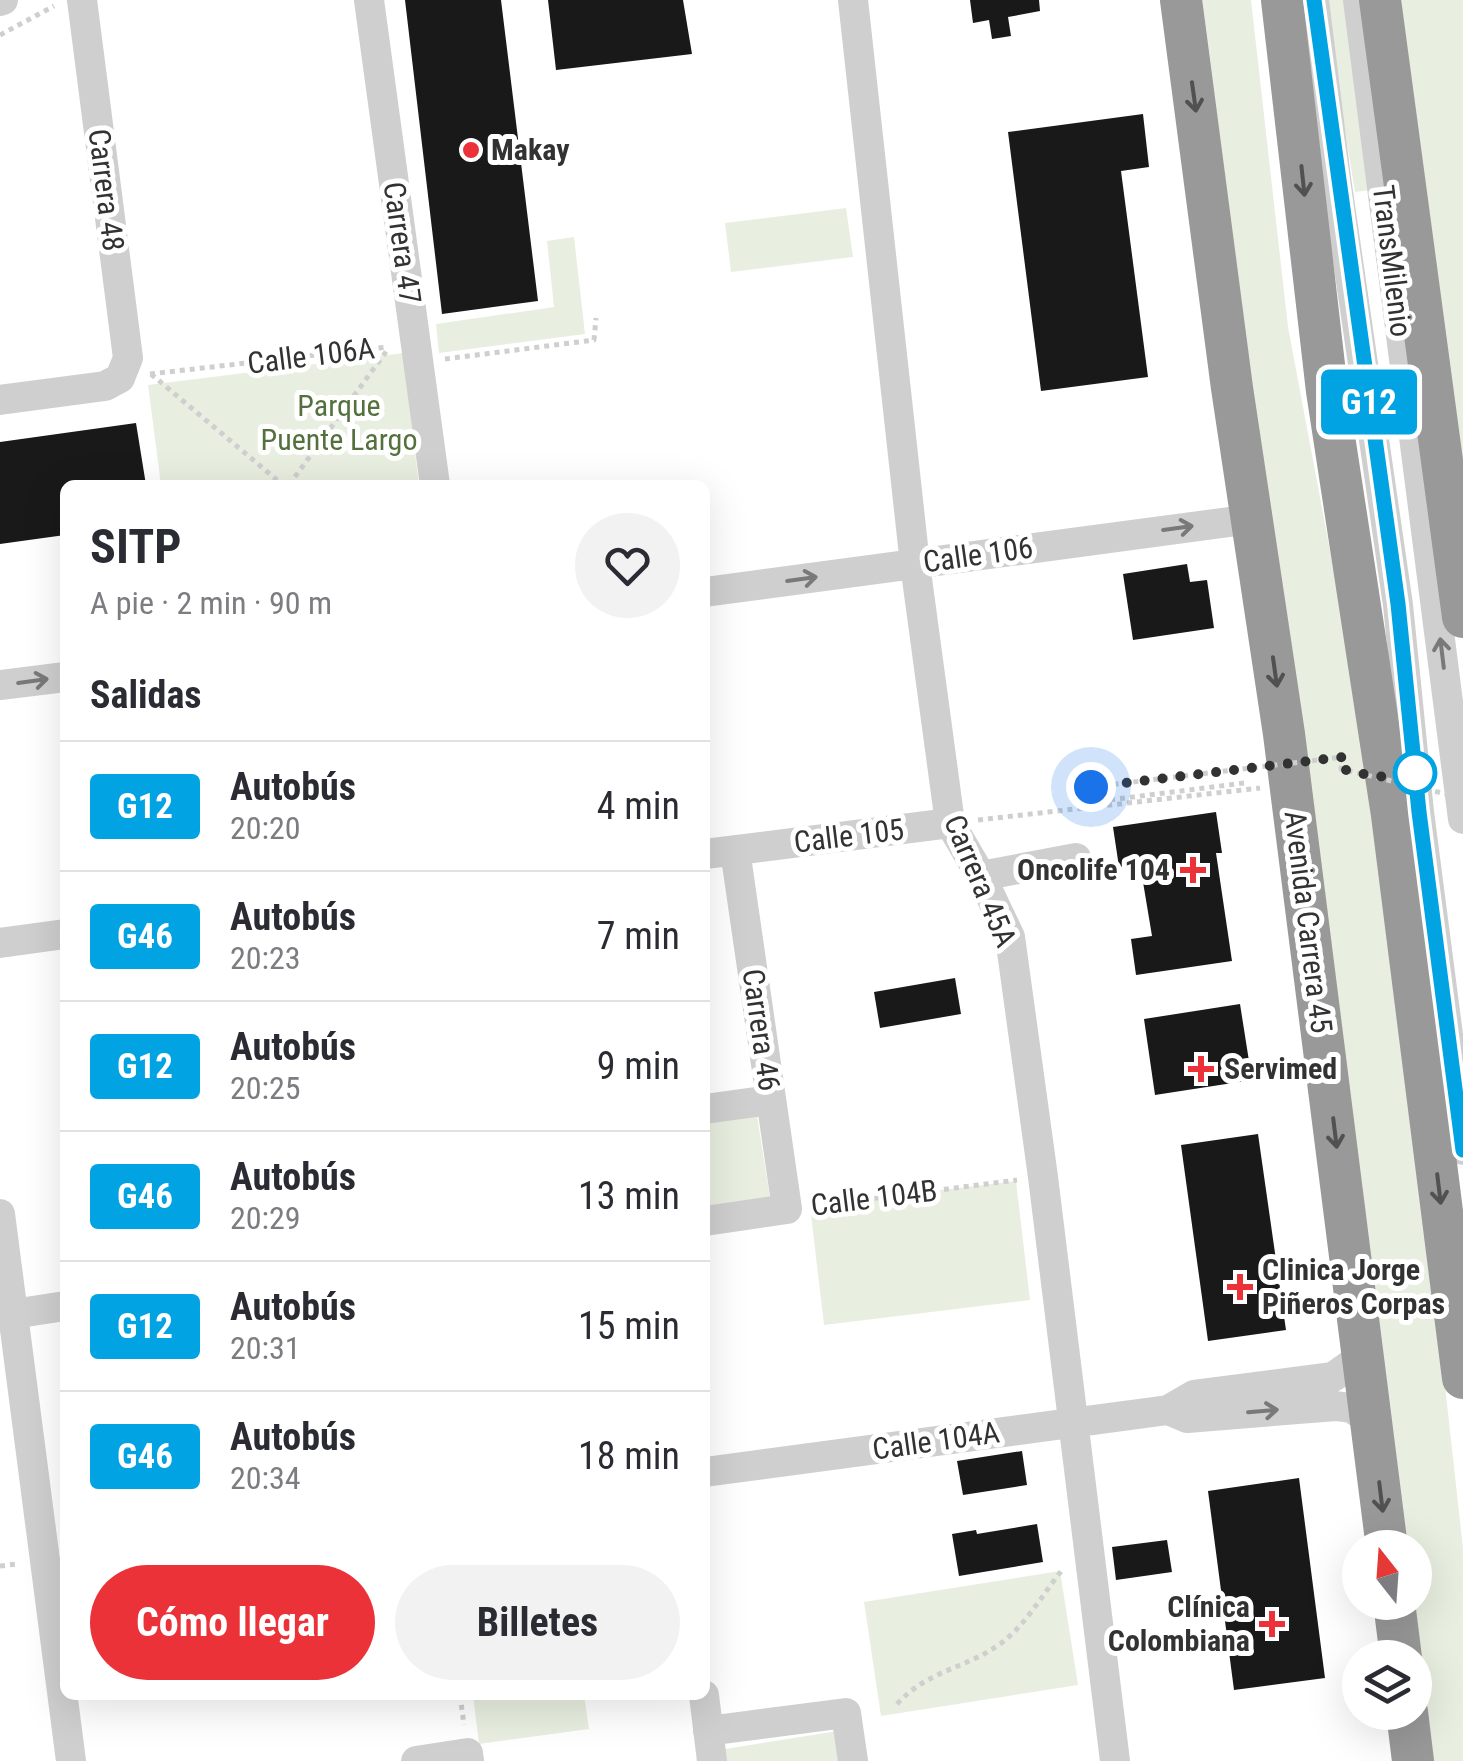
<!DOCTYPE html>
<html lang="es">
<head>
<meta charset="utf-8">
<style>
	:root { --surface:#fff; --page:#f2f2f3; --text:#2b2b33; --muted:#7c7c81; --line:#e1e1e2; --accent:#eb3239 }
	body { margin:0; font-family:"Roboto Condensed",sans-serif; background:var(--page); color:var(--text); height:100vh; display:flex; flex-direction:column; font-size:38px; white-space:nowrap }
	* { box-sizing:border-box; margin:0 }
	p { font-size:32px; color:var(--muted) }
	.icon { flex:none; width:55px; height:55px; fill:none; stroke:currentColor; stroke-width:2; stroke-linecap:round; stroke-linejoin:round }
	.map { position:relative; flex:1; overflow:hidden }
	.side { position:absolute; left:60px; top:480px; width:650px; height:1220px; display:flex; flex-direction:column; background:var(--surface); border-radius:15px; box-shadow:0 10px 40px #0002 }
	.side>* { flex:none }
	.badge { padding:0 20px; border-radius:8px; font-size:35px; line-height:65px }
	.needle { width:65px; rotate:343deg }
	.controls { position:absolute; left:1342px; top:1530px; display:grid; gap:20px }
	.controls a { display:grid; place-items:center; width:90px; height:90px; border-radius:50%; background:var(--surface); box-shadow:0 10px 40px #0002; font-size:50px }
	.you { position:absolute; width:50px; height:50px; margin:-25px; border:8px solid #fff; border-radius:50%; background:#1a73e8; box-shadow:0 0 0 15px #1a73e833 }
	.map>.badge { position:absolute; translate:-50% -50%; box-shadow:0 0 0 5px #fff }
	h2 { padding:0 30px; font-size:38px; line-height:90px }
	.round { display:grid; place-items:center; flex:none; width:105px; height:105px; border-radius:52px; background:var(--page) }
	.summary { display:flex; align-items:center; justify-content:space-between; height:170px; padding:0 30px }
	h1 { font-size:48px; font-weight:700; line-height:75px }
	.button { display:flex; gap:20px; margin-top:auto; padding:20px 30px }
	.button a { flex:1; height:115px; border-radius:60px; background:var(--accent); color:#fff; font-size:40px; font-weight:700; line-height:115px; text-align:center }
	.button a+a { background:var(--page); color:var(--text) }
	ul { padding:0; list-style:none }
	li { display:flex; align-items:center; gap:30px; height:130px; padding:0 30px; border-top:2px solid var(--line) }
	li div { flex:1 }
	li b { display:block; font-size:38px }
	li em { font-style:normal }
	li .badge { min-width:110px; font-weight:700; text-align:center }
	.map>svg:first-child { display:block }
	.green { fill:#e8efe0 }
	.building { fill:#191919 }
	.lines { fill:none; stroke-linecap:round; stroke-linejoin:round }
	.path { stroke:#cfcfcf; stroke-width:5; stroke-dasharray:5 5; stroke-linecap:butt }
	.minor { stroke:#cfcfcf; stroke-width:30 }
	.highway { stroke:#999; stroke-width:42 }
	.path-bridge { stroke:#cfcfcf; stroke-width:5; stroke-dasharray:5 5; stroke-linecap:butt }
	.oneway { stroke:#515151 }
	.oneway2 { stroke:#797979 }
	.line-casing { stroke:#fff; stroke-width:22 }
	.line { stroke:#01a3e3; stroke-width:15 }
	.walk { stroke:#323232; stroke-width:10; stroke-dasharray:0 18 }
	.poi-dot { fill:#eb3239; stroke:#fff; stroke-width:4 }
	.stop-dot { fill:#fff; stroke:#01a3e3; stroke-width:5 }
	.labels { text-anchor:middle; stroke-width:10; stroke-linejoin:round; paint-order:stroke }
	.poi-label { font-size:30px; font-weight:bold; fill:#323232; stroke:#fff; text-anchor:start }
	.street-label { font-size:30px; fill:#323232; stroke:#fff }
	.park-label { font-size:30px; fill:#53703d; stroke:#fff }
</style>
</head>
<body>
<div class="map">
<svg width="1463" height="1761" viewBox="0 0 1463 1761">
	<rect width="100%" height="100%" fill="#fff"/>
	<path class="green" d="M1191 0H1251L1288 327 1338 593 1376 828 1428 1232 1463 1548V1761H1425L1415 1691V1548L1397 1547Z
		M1324 0H1348L1371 190 1355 192Z
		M1400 0H1463V480Z
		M846 208 853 257 731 272 725 223Z
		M574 237 585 334 439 353 436 324 554 307 547 241Z
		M403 353 419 485H161L148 385Z
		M756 1109 770 1198 705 1209V1118Z
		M1016 1181 1030 1300 824 1325 810 1206Z
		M1060 1571 1078 1685 881 1716 864 1602Z
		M473 1695H584L589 1729 479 1744Z
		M844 1730 849 1761H727L725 1749Z"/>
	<path class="building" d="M405 0H501L538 301 442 314Z
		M548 0H683L692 54 556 70Z
		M970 0H1039L1040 11 1008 17 1011 36 992 39 989 20 973 23Z
		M1143 114 1149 167 1121 171 1148 377 1041 391 1008 132Z
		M136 423 146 485H65V535L0 544V442Z
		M1187 564 1190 582 1207 580 1214 628 1133 640 1123 574Z
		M1216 812 1222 853H1216L1232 961 1136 975 1131 939 1152 936 1140 864 1119 867 1113 827Z
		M955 978 961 1014 880 1028 874 992Z
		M1240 1004 1252 1080 1155 1095 1144 1019Z
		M1258 1134 1286 1330 1208 1341 1181 1145Z
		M1022 1451 1027 1485 963 1495 957 1461Z
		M1299 1478 1325 1678 1234 1690 1208 1491Z
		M1037 1524 1043 1562 959 1576 952 1534 976 1530 977 1534Z
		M1167 1540 1172 1572 1116 1580 1112 1547Z"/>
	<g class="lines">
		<path class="path" d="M0 35 54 6
			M445 359 594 340 596 318
			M150 374 387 347
			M151 374 283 485
			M289 485 388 349
			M978 820 1260 788
			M815 1206 1017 1180
			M0 1566 17 1564
			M460 1695 464 1725
			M897 1704C928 1670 965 1669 1000 1644 1025 1626 1043 1594 1062 1570"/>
		<path class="minor" d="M369 0 435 485
			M853 0 915 564 950 823 981 876 1010 937 1043 1177 1115 1761
			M1314 0 1336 178 1398 605 1419 812 1463 1150
			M1358 0 1463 819
			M0 1 3 0
			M0 400 105 386 120 378 128 358 82 0
			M705 592 1252 519
			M0 685 65 677
			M705 854 950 823
			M981 876 1076 858
			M0 943 65 934
			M705 1109 771 1100
			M0 1214 71 1761
			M705 1221 787 1209 735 850
			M13 1314 65 1306
			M1168 1410 1187 1418 1336 1406 1351 1408 1372 1421
			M705 1472 1168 1410 1194 1395 1333 1377 1364 1355
			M704 1695 712 1761
			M708 1731 846 1713 853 1761
			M416 1761 468 1753 469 1761"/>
		<path class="highway" d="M1181 0 1232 388 1284 734 1387 1548
			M1282 0 1327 391 1392 815 1463 1378
			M1380 0 1463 617
			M1394 1602 1401 1658
			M1407 1712 1413 1761"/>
		<path class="path-bridge" d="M1244 783 1093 802 1091 787 1343 757 1341 769 1463 798"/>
	</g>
	<defs><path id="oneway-shaft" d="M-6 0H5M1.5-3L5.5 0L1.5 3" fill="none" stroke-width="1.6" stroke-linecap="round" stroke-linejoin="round" transform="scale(2.5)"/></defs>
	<g class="oneway">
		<use href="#oneway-shaft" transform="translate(1194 97) rotate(82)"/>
		<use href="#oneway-shaft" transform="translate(1303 181) rotate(84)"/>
		<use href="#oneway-shaft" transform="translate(1275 672) rotate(82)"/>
		<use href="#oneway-shaft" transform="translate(1335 1133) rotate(83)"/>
		<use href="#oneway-shaft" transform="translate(1439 1189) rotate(83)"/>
		<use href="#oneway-shaft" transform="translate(1381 1497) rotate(83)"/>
	</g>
	<g class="oneway2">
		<use href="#oneway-shaft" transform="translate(1178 528) rotate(-8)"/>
		<use href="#oneway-shaft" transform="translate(802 579) rotate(-8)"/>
		<use href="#oneway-shaft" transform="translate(1442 653) rotate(-97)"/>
		<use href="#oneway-shaft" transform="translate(33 681) rotate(-8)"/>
		<use href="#oneway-shaft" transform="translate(1263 1411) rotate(-5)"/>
	</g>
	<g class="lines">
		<g class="line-casing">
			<path id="line" d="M1314 0 1398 604 1419 812 1463 1150"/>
		</g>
		<use href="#line" class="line"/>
		<path class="walk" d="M1091 787 1343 757 1342 769 1376 777 1415 773"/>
	</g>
	<g class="poi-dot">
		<circle cx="471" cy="150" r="10"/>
		<path d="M1188 855h10v10h10v10h-10v10h-10v-10h-10v-10h10z"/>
		<path d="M1196 1054h10v10h10v10h-10v10h-10v-10h-10v-10h10z"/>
		<path d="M1235 1272h10v10h10v10h-10v10h-10v-10h-10v-10h10z"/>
		<path d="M1267 1609h10v10h10v10h-10v10h-10v-10h-10v-10h10z"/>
	</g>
	<circle class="stop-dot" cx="1415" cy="773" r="20"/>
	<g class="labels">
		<g class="poi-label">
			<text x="491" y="160">Makay</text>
			<text x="1170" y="880" text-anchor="end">Oncolife 104</text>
			<text x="1224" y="1079">Servimed</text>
			<text x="1262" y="1280">Clinica Jorge<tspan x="1262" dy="34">Piñeros Corpas</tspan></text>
			<text x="1250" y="1617" text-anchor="end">Clínica<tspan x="1250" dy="34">Colombiana</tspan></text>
		</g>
		<g class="street-label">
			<text transform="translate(106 190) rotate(83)" y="10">Carrera 48</text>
			<text transform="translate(402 243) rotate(82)" y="10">Carrera 47</text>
			<text transform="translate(1392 261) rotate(83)" y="10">TransMilenio</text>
			<text transform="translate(311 356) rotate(-7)" y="10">Calle 106A</text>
			<text transform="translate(978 555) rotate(-8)" y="10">Calle 106</text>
			<text transform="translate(849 836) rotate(-7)" y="10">Calle 105</text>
			<text transform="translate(980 881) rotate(67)" y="10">Carrera 45A</text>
			<text transform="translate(1308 922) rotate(83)" y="10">Avenida Carrera 45</text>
			<text transform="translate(761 1030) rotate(82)" y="10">Carrera 46</text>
			<text transform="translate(874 1198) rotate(-7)" y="10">Calle 104B</text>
			<text transform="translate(936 1441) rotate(-8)" y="10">Calle 104A</text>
		</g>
		<g class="park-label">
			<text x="339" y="416">Parque<tspan x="339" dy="34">Puente Largo</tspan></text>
		</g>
	</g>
</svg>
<div class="controls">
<a><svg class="needle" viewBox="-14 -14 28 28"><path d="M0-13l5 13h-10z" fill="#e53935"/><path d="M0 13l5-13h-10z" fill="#7c7c81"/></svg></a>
<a><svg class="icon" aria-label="layers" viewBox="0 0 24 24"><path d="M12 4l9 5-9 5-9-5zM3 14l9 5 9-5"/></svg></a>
</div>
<div class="you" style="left:1091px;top:787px"></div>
<b class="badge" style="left:1369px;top:402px;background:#01a3e3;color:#fff">G12</b>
<section class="side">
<div class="summary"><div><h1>SITP</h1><p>A pie · 2 min · 90 m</p></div><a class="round"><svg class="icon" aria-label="heart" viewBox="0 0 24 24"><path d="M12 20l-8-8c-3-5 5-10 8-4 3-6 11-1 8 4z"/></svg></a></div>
<h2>Salidas</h2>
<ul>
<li><span class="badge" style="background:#01a3e3;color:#fff">G12</span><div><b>Autobús</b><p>20:20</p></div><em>4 min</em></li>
<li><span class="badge" style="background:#01a3e3;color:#fff">G46</span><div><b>Autobús</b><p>20:23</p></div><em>7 min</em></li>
<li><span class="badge" style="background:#01a3e3;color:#fff">G12</span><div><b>Autobús</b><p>20:25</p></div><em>9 min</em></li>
<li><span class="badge" style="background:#01a3e3;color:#fff">G46</span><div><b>Autobús</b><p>20:29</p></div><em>13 min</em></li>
<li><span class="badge" style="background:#01a3e3;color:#fff">G12</span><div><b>Autobús</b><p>20:31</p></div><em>15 min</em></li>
<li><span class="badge" style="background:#01a3e3;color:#fff">G46</span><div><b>Autobús</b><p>20:34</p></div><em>18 min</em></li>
</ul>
<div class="button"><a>Cómo llegar</a><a>Billetes</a></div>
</section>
</div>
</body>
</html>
